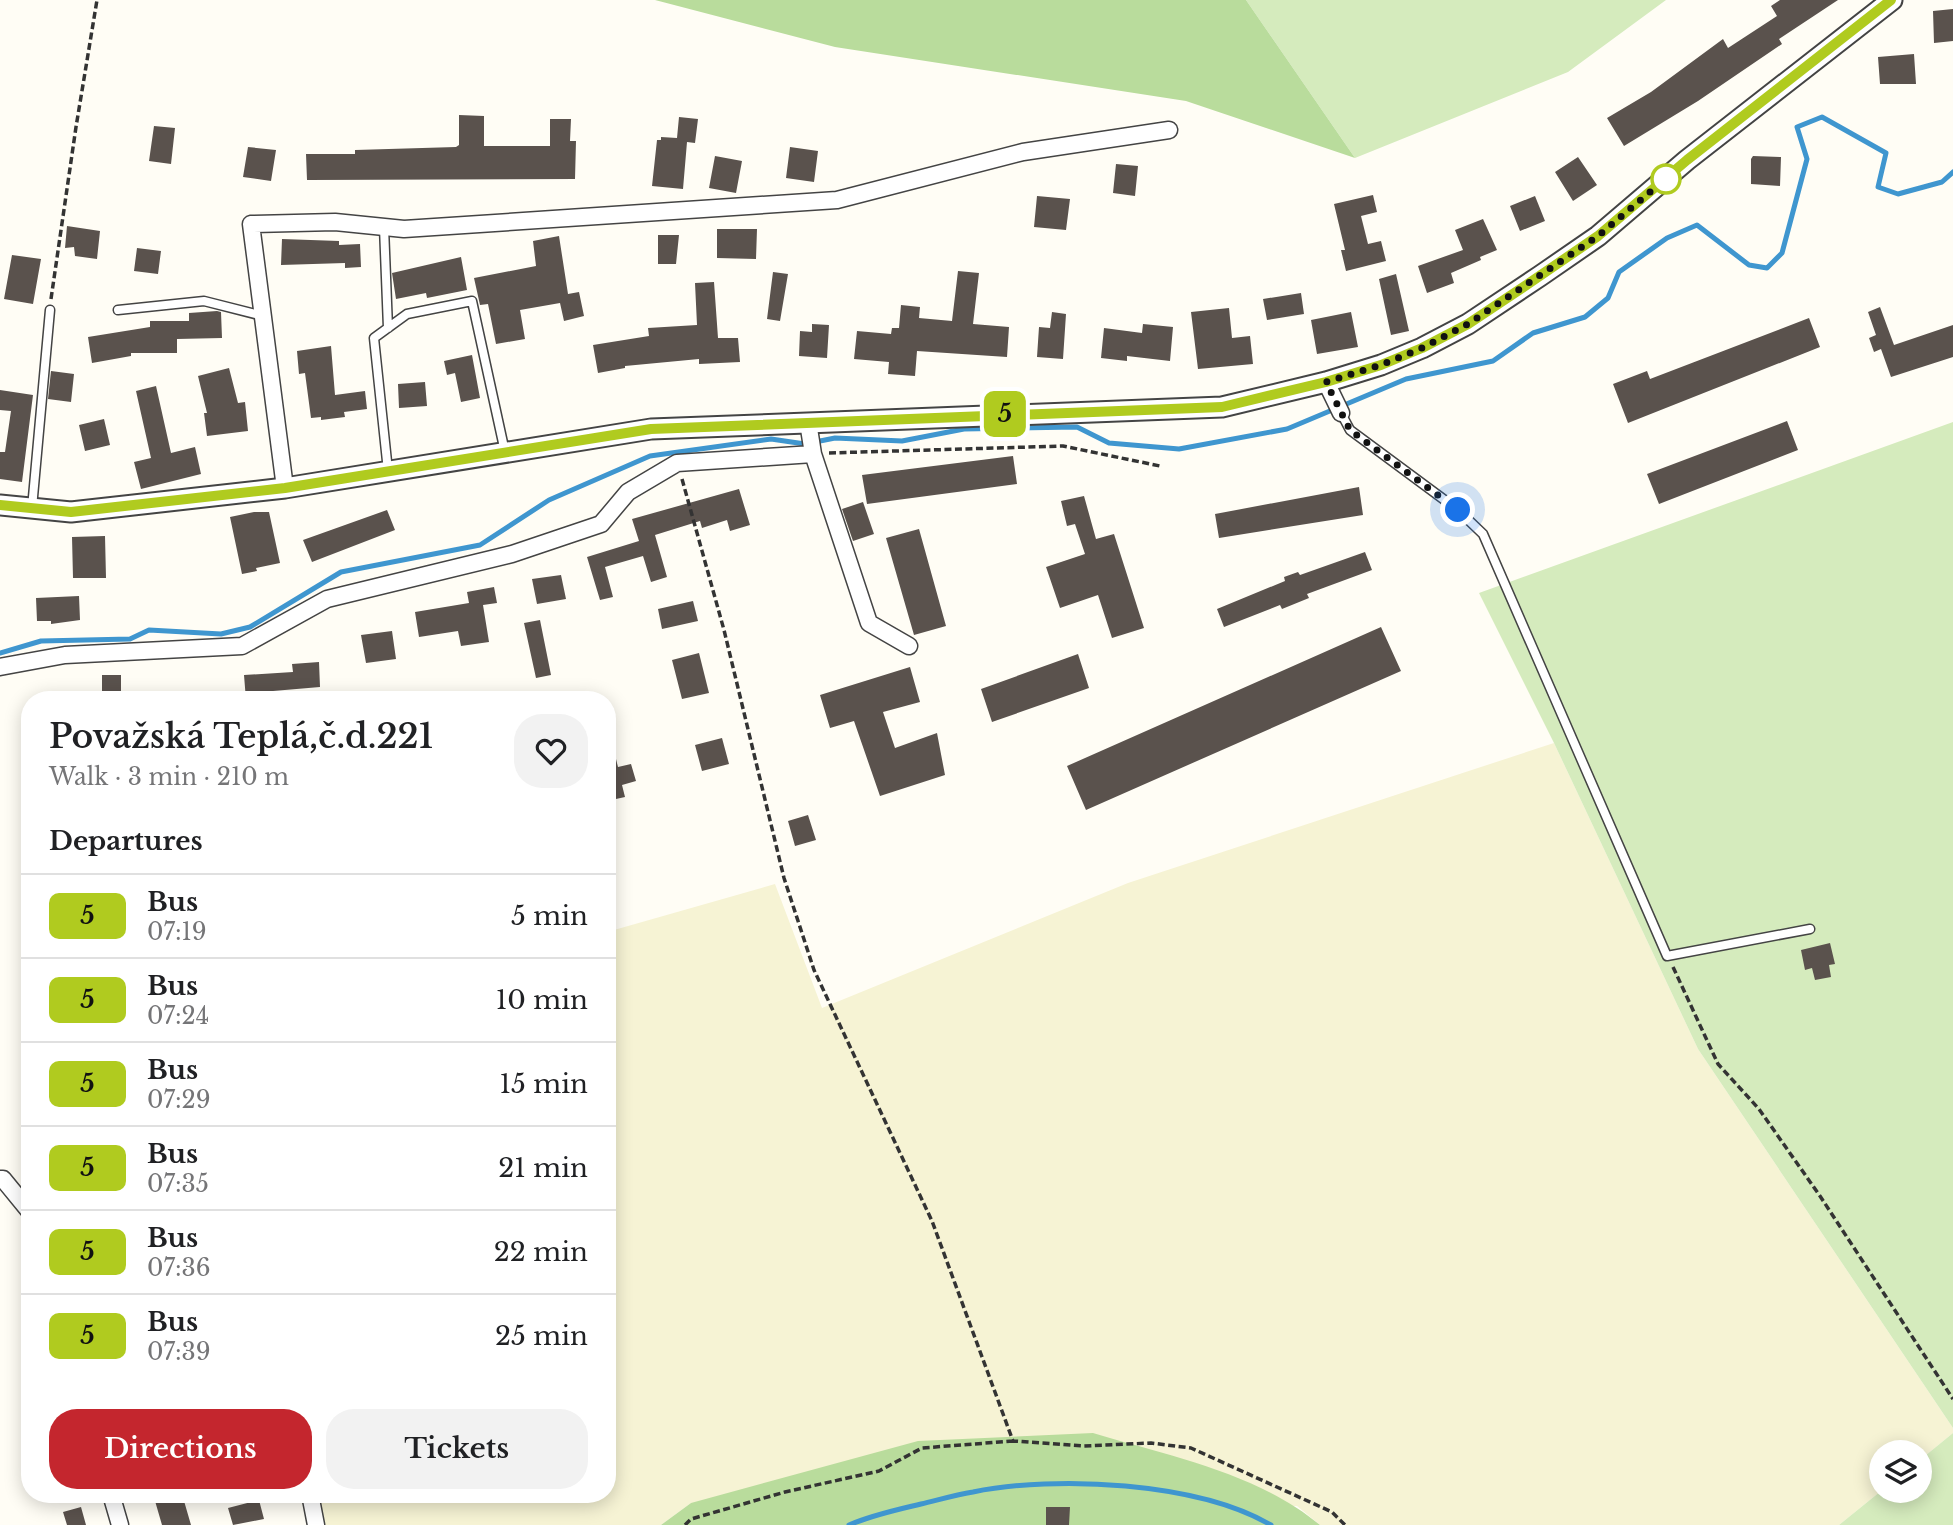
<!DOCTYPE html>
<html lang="en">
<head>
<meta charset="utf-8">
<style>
	:root { --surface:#fff; --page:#f2f2f2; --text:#202124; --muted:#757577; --line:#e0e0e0; --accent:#c4262e }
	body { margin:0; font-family:"Libre Baskerville",serif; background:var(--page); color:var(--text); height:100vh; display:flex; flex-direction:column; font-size:26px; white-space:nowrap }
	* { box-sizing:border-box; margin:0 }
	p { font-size:23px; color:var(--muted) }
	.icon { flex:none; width:38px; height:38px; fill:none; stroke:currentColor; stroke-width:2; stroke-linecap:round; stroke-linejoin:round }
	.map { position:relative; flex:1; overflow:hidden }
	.drawer { position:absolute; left:21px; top:691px; width:595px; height:812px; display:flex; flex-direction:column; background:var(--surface); border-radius:28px; box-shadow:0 4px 18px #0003 }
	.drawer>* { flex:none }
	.badge { padding:0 14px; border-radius:10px; font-size:24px; line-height:46px }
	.controls { position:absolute; left:1869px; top:1440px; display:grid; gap:14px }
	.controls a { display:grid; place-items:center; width:63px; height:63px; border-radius:50%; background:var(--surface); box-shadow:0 4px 18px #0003; font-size:35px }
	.you { position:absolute; width:35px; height:35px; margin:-18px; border:5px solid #fff; border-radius:50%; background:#1a73e8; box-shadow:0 0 0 10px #1a73e833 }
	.map>.badge { position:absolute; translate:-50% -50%; box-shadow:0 0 0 4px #fff }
	h2 { padding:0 28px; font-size:26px; line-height:63px }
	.round { display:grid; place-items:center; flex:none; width:74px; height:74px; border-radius:28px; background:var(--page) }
	.summary { display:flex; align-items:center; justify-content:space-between; height:119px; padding:0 28px }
	h1 { font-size:33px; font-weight:600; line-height:52px }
	.action { display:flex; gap:14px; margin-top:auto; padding:14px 28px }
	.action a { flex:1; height:80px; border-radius:28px; background:var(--accent); color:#fff; font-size:28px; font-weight:600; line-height:80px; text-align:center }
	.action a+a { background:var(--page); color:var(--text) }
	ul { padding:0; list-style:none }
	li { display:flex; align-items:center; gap:21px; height:84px; padding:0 28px; border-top:2px solid var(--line) }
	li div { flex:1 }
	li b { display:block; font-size:26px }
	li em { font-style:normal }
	li .badge { min-width:77px; font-weight:700; text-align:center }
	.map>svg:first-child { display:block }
	.farmland { fill:#f6f3d4 }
	.green { fill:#d5ebbd }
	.forest { fill:#b9dc9c }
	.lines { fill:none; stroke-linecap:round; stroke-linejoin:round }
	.stream { stroke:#3f96cf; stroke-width:5 }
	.building { fill:#5a524d }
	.service-casing { stroke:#444; stroke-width:11 }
	.minor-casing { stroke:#444; stroke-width:19 }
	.tertiary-casing { stroke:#444; stroke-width:23 }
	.path { stroke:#333; stroke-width:3.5; stroke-dasharray:7 3.5; stroke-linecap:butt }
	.service { stroke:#fff; stroke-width:8 }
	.minor { stroke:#fff; stroke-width:16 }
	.tertiary { stroke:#fff; stroke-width:19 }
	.line-casing { stroke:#fff; stroke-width:16 }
	.line { stroke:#b0cb1f; stroke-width:10 }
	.walk { stroke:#111; stroke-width:7; stroke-dasharray:0 12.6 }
	.stop-dot { fill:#fff; stroke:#b0cb1f; stroke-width:3.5 }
</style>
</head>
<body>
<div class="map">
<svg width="1953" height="1525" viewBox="0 0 1953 1525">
	<rect width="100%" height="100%" fill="#fffdf5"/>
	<path class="farmland" d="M1554 743 1698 1049 1953 1428V1433L1920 1460V1452H1881V1491L1839 1525H1320L1297 1506 691 1503 661 1525H308L301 1495 607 1494V932L775 884 822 1008 1128 883Z"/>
	<path class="green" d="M1246 0H1666L1568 72 1355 158Z
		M1953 422V1428L1698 1049 1554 743 1479 593Z
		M1953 1433V1525H1839L1881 1491H1920V1460Z"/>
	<path class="forest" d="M655 0H1246L1355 158 1186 101 835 47Z
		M1093 1433C1169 1456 1258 1473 1320 1525H661L691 1503 918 1441Z"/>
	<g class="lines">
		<path class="stream" d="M0 653 41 641 130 639 149 630 221 634 250 627 341 572 480 545 549 500 650 456 771 439 805 444 835 438 902 441 964 429 1077 427 1109 443 1179 449 1287 429 1406 379 1493 361 1533 333 1585 317 1608 298 1619 272 1667 238 1697 225 1749 265 1767 268 1782 253 1807 159 1797 127 1822 117 1886 153 1878 187 1898 194 1942 182 1953 172
			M849 1525C872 1515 896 1510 921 1504 938 1500 955 1495 973 1492 1056 1475 1197 1482 1271 1525"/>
	</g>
	<path class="building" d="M1780 0H1838L1779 39 1782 44 1698 101 1624 146 1607 118 1651 92 1723 39 1728 48 1777 16 1771 6Z
		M1953 9V41L1934 43 1933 11Z
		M1914 54 1916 84H1880L1878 57Z
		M459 115 484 116V146H550V119H571L570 141H576L575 179 307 180 306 154H355V150L456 147 459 145Z
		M679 117 698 119 695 143 687 142 683 189 652 186 657 140H661V137L677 138Z
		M154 126 175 128 171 164 149 161Z
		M248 147 276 150 271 181 243 177Z
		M790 147 818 151 814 182 786 178Z
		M715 156 742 161 736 193 709 188Z
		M1753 156 1781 157 1780 186 1751 184V159Z
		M1578 157 1597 185 1573 201 1555 172Z
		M1116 164 1138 166 1135 196 1113 193Z
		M1373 195 1377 212 1361 216 1368 244 1381 241 1386 261 1346 271 1341 250H1345L1334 204Z
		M1037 196 1070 199 1066 230 1034 227Z
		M1535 196 1545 221 1520 231 1510 206Z
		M1483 219 1497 250 1480 257 1481 260 1451 273 1454 283 1427 293 1418 266 1463 250 1455 230Z
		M67 226 100 231 97 259 75 256 74 247 65 248Z
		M717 229H757L756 259 717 258Z
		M658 235H679L676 264H658Z
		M559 236 568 294 579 292 584 316 564 321 560 303 520 310 525 339 496 344 488 304 480 305 474 278 536 266 533 241Z
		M282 239 339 241V245L360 244 361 267 345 268V263L281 265Z
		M137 248 161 251 158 274 134 271Z
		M12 255 41 259 33 304 4 299Z
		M461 257 467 290 427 298 426 293 396 299 392 273Z
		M958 271 979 273 973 324 1009 327 1007 357 917 351 915 376 888 374 889 362 854 359 857 331 891 334 892 328H899L901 305 920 307 919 318 952 321Z
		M773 272 788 274 780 321 767 319Z
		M1396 274 1409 331 1391 335 1379 279Z
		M714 282 718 338H738L740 362 699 364V359L625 366V368L598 373 593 345 649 336 648 328 697 325 695 283Z
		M1301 293 1304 314 1267 320 1263 299Z
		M1880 307 1894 345 1953 325V357L1891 377 1881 349 1874 352 1869 338 1876 335 1868 312Z
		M1229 308 1232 338 1250 336 1253 364 1198 369 1191 312Z
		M217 311 221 312 222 338 177 339V353H131V356L92 363 88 337 150 327V321H189V313Z
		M1052 312 1066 314 1063 359 1037 357 1039 327 1050 328Z
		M1351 312 1358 347 1317 354 1311 320Z
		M1809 318 1820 347 1628 423 1613 384 1647 371 1650 379Z
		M812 324 829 325 827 358 799 356 800 331 812 332Z
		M1143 324 1173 327 1170 361 1127 356V361L1101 358 1104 328 1142 333Z
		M331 346 335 395 365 391 367 409 344 412 345 417 321 420V417L311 418 305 373 299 374 297 351Z
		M472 355 480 398 461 402 455 373 447 375 444 361Z
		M229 368 238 403 245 402 248 431 207 436 204 413H207L198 376Z
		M51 371 74 374 71 402 48 399Z
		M425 382 427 406 399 408 398 384Z
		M156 386 171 453 195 447 201 474 141 489 134 462 151 458 136 391Z
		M0 390 33 395 22 482 0 479V452H5L11 411 0 410Z
		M104 419 110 445 85 451 79 425Z
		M1787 421 1798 450 1659 504 1647 474Z
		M1013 456 1017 484 867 504 862 475Z
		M1359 487 1363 515 1219 538 1215 514Z
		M739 489 750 525 730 531 727 520 702 528 700 521 655 535 667 577 651 582 643 556 605 567 613 597 600 600 587 557 639 541 632 519Z
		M1084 496 1096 539 1114 534 1144 628 1112 638 1098 595 1060 608 1046 567 1085 554 1075 524 1067 526 1061 501Z
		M863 502 874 534 853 541 842 509Z
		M387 510 395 530 312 562 303 540Z
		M254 512H269L280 563 256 568 257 571 242 574 230 517Z
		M919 529 946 626 914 635 886 538Z
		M105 536 106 578H73L72 537Z
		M1365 552 1372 570 1307 594 1309 598 1282 609 1280 605 1224 627 1217 609 1285 581 1284 577 1298 572 1300 575Z
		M561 575 566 599 537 604 532 579Z
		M494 587 497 603 483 605 489 642 461 646 458 631 419 637 415 612 469 603 467 592Z
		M79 596 80 620 51 624V621H37L36 598Z
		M693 601 698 621 662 629 658 609Z
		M540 620 551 675 536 678 524 623Z
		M1381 627 1401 671 1086 810 1067 766Z
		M392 631 396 659 366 663 361 635Z
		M699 653 709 693 682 699 672 660Z
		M1078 654 1089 688 992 722 981 689Z
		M319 662 320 687 273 691 274 699 246 700 244 675 293 672 292 664Z
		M910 667 920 702 883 712 895 748 937 733 945 775 880 796 854 721 830 728 820 695Z
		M102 675H121V700H102Z
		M722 738 729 764 702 771 695 745Z
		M613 747 618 767 631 764 636 781 622 785 625 797 607 801V748Z
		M808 815 816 840 795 846 788 821Z
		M1830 943 1835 964 1829 965 1831 977 1815 980 1812 968 1805 970 1801 950Z
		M153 1494H182L191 1525H162Z
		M259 1500 264 1519 233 1525 228 1508Z
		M81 1507 86 1525H67L63 1512Z
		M1046 1507H1070L1069 1525H1046Z"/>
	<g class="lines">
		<g class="service-casing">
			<path id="service" d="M384 227 388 328
				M118 310 204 301 263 316
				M1341 413 1350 430 1458 510 1483 534 1667 956 1810 929
				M388 471 374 338 407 314 472 301 505 452
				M32 508 50 310"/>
		</g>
		<g class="minor-casing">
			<path id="minor" d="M1326 382 1341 413
				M808 422 813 454 869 623 909 646
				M285 488 251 224 335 222 404 229 837 200 1023 152 1169 130
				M0 667 65 655 242 646 327 599 512 554 601 524 628 492 677 463 813 454
				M0 1179H3L30 1212
				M111 1494 120 1525
				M310 1494 316 1525"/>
		</g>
		<g class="tertiary-casing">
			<path id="tertiary" d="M0 505 71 512 285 488 651 429 1222 407 1326 382 1381 365 1422 348 1468 324 1540 276 1598 236 1687 160 1892 0"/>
		</g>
		<path class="path" d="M51 299 76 127 97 0
			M829 453 1063 446 1160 466
			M682 479 724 630 784 878 814 970 932 1221 1013 1441 1083 1446 1151 1443 1191 1448 1332 1512 1345 1525
			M1673 967 1718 1064 1759 1109 1820 1196 1953 1399
			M685 1525 691 1519 785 1492 879 1471 922 1448 1013 1441"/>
		<use href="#service" class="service"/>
		<use href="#minor" class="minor"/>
		<use href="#tertiary" class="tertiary"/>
	</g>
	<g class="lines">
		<g class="line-casing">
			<path id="line" d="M0 505 71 512 285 488 651 429 1222 407 1326 382 1381 365 1422 348 1468 324 1522 288 1598 236 1687 160 1891 0"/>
		</g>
		<use href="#line" class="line"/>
		<path class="walk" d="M1458 510 1350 430 1326 382 1381 365 1422 348 1468 324 1598 236 1669 176 1666 179"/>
	</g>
	<circle class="stop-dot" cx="1666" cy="179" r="14"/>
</svg>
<div class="controls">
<a><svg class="icon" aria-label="layers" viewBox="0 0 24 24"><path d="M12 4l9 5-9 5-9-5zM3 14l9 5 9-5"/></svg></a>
</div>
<div class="you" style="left:1458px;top:510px"></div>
<b class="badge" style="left:1005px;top:414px;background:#b0cb1f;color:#111">5</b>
<section class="drawer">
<div class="summary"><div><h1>Považská Teplá,č.d.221</h1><p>Walk · 3 min · 210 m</p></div><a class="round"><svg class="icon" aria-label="heart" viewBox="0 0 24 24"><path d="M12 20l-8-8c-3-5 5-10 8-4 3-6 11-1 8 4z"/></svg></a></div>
<h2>Departures</h2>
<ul>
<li><span class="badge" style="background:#b0cb1f;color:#111">5</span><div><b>Bus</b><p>07:19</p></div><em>5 min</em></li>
<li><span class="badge" style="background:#b0cb1f;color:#111">5</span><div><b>Bus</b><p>07:24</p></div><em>10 min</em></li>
<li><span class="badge" style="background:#b0cb1f;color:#111">5</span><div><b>Bus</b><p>07:29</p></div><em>15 min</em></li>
<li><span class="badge" style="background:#b0cb1f;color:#111">5</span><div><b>Bus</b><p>07:35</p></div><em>21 min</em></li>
<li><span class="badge" style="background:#b0cb1f;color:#111">5</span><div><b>Bus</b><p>07:36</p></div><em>22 min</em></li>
<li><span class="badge" style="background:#b0cb1f;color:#111">5</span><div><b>Bus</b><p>07:39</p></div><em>25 min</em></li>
</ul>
<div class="action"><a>Directions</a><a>Tickets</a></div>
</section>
</div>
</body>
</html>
